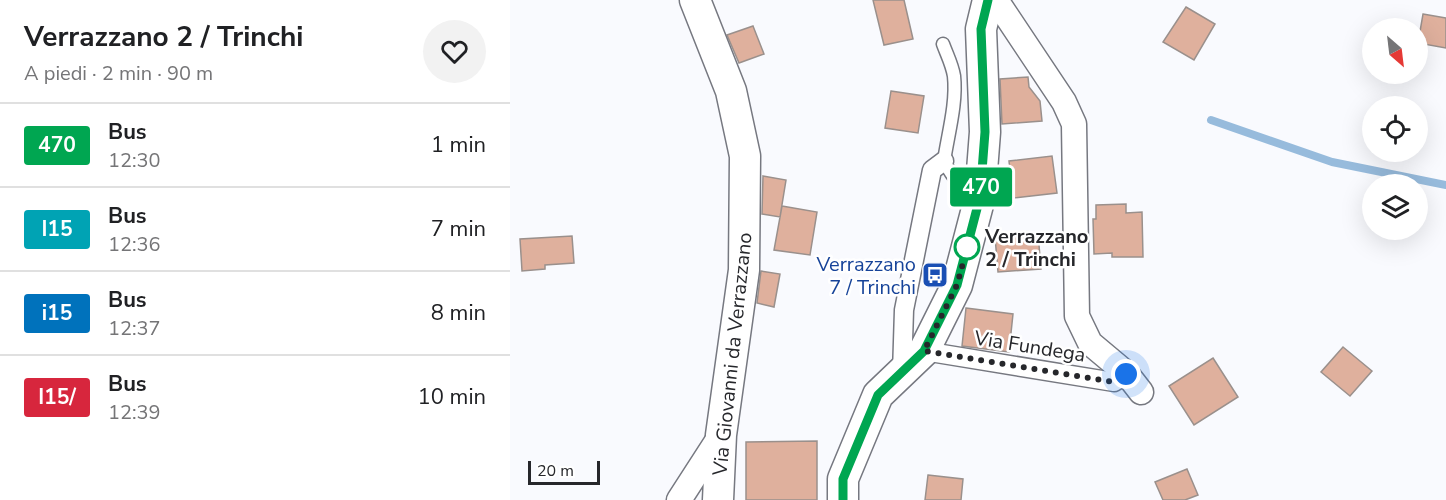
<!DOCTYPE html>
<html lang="it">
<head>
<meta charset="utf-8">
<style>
	:root { --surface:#fff; --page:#f2f2f2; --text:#202124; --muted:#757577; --line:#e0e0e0 }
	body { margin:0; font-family:"Nunito Sans",sans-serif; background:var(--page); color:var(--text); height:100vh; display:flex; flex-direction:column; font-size:22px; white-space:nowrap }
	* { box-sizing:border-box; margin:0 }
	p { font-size:20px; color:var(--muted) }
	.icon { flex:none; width:33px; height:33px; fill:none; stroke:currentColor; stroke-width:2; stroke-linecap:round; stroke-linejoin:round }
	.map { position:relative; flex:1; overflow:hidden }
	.sheet { display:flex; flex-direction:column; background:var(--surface); width:510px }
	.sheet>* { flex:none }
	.badge { padding:0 12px; border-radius:4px; font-size:21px; line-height:39px }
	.needle { width:39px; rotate:152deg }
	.tools { position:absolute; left:852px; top:18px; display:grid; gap:12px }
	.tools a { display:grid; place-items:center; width:66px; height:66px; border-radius:50%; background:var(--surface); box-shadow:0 6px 24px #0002; font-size:30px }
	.scale { position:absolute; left:18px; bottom:15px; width:72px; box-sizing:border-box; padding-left:6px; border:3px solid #26272b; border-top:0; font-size:16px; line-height:21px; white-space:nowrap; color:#26272b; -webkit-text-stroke:4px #fff; paint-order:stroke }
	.you { position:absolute; width:30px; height:30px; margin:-15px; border:4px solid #fff; border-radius:50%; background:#1a73e8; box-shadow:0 0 0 9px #1a73e833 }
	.map>.badge { position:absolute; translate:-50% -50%; box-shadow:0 0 0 3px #fff }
	.round { display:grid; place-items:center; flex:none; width:63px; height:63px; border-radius:32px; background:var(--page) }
	.head { display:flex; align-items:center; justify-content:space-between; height:102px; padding:0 24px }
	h1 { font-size:28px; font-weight:700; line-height:45px }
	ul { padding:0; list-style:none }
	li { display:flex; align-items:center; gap:18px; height:84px; padding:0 24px; border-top:2px solid var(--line) }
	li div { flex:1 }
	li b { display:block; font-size:22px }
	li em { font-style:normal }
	li .badge { min-width:66px; font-weight:700; text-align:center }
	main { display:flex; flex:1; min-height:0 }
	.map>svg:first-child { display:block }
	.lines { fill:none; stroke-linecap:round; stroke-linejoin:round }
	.stream { stroke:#97bbdc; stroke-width:8 }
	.building { fill:#dfb09d; stroke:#9a908c; stroke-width:1.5 }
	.service-casing { stroke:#767880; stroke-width:15 }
	.pedestrian-casing { stroke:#767880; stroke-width:21 }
	.minor-casing { stroke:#767880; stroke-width:27 }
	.tertiary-casing { stroke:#767880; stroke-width:33 }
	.service { stroke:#fff; stroke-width:12 }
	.pedestrian { stroke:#fff; stroke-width:18 }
	.minor { stroke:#fff; stroke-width:24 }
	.tertiary { stroke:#fff; stroke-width:30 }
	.line-casing { stroke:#fff; stroke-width:14 }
	.line { stroke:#00a651; stroke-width:9 }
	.walk { stroke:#26272b; stroke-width:6; stroke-dasharray:0 10.8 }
	.stop-dot { fill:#fff; stroke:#00a651; stroke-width:3 }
	.labels { text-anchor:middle; stroke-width:5; stroke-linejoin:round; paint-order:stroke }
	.stop-label { font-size:20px; font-weight:bold; fill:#26272b; stroke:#fff; text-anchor:start }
	.transit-label { font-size:20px; fill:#164399; stroke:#fff; text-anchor:end }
	.street-label { font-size:20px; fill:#26272b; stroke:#fff }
</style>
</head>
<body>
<main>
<section class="sheet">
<div class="head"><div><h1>Verrazzano 2 / Trinchi</h1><p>A piedi · 2 min · 90 m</p></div><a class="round"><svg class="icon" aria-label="heart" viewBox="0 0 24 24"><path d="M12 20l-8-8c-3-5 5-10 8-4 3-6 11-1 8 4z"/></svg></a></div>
<ul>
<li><span class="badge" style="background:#00a651;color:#fff">470</span><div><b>Bus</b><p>12:30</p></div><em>1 min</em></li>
<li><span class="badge" style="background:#00a3b4;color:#fff">I15</span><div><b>Bus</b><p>12:36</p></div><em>7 min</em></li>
<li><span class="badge" style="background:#0072bc;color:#fff">i15</span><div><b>Bus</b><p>12:37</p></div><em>8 min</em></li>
<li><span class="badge" style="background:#d7263d;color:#fff">I15/</span><div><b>Bus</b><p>12:39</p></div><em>10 min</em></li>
</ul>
</section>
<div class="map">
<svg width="936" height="500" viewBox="0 0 936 500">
	<rect width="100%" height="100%" fill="#f9fafe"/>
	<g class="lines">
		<path class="stream" d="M701 120 822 162 936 185"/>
	</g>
	<path class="building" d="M363 0H394L403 39 374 45Z
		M676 7 705 24 684 60 653 42Z
		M913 14 936 18V48L908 43Z
		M243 26 254 54 229 63 217 35Z
		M518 77 519 87 530 101 532 121 492 124 490 79Z
		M381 91 414 96 408 133 375 128Z
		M542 156 547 193 503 198 499 161Z
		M253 176 276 180 270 217 252 214Z
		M616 204V213L632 212 633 257H602V253L584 254 583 219H586V205Z
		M272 206 307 212 300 255 264 250Z
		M528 233 531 269 488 272 485 237Z
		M62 236 64 263 35 265V269L12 271 10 239Z
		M251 271 270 274 264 307 247 303Z
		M456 308 503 314 499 352 452 346Z
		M833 347 862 371 840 396 811 372Z
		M703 358 728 397 684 425 659 386Z
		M307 441V500H236V442Z
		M677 469 688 495 675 500H653L645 482Z
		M418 475 453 479 451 500H415Z"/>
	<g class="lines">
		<g class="service-casing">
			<path id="service" d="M433 44C437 55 442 64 444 76 447 103 438 134 434 161 443 178 451 189 469 196"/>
		</g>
		<g class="pedestrian-casing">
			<path id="pedestrian" d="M414 351 604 382 617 374
				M392 373 394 310 422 170 434 161"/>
		</g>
		<g class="minor-casing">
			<path id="minor" d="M486 0 554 102 564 124 567 316 580 343 617 374 631 392
				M169 500 211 435"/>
		</g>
		<g class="tertiary-casing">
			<path id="tertiary" d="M185 0 221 91 235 156 234 270 211 435 208 500
				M333 500V479L368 395 414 351 447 285 470 197 475 132 471 29 478 0"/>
		</g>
		<use href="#service" class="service"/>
		<use href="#pedestrian" class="pedestrian"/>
		<use href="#minor" class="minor"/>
		<use href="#tertiary" class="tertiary"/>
	</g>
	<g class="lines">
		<g class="line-casing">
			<path id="line" d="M333 500V479L368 395 414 351 447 285 470 197 475 132 471 29 478 0"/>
		</g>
		<use href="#line" class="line"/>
		<path class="walk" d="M457 247 459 241 447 285 414 351 604 382 616 374"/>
	</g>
	<defs>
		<g id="bus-square" transform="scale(1.35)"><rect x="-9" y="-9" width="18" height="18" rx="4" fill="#1a4fb4" stroke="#fff"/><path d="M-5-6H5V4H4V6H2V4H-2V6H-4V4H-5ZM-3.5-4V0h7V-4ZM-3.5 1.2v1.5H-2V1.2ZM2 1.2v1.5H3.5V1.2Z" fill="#fff"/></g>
	</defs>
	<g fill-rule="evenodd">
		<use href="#bus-square" x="425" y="275"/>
	</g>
	<circle class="stop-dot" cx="457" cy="247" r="12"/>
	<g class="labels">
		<g class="stop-label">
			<text x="475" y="243">Verrazzano<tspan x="475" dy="23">2 / Trinchi</tspan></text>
		</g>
		<g class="transit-label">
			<text x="406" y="271">Verrazzano<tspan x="406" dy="23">7 / Trinchi</tspan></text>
		</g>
		<g class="street-label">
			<text transform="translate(520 346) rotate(9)" y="7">Via Fundega</text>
			<text transform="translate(222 354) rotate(-84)" y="7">Via Giovanni da Verrazzano</text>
		</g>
	</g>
</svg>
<div class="tools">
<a><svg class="needle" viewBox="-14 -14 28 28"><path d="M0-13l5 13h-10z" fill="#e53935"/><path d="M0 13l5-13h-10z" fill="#757577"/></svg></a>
<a><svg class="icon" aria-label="locate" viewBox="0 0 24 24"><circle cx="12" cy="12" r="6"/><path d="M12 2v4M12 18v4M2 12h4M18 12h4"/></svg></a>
<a><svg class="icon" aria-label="layers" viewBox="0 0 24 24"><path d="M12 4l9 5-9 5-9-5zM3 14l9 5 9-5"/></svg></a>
</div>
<div class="scale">20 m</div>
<div class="you" style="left:616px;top:374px"></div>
<b class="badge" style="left:471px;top:187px;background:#00a651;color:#fff">470</b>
</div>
</main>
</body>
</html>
